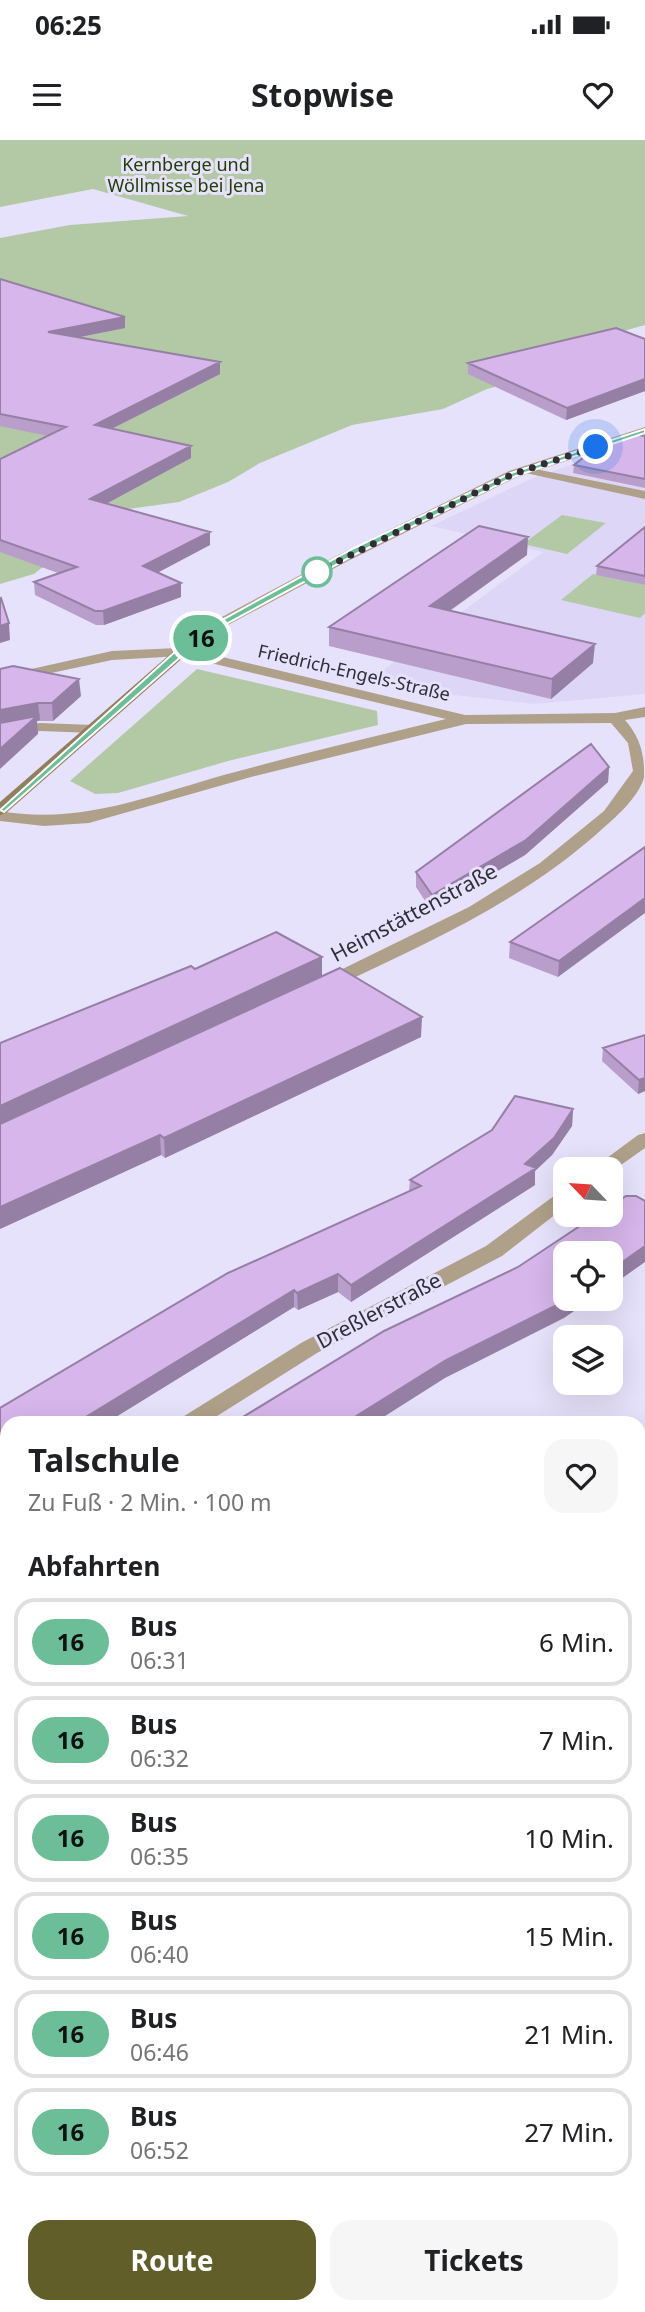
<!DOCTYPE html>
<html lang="de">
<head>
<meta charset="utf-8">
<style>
	:root { --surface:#fff; --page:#f6f6f6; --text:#202124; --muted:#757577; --line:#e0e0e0; --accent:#615e2a }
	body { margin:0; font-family:"Noto Sans",sans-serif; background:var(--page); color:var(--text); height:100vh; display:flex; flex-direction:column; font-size:26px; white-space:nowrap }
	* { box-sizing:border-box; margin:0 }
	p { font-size:23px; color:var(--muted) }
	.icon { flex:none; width:38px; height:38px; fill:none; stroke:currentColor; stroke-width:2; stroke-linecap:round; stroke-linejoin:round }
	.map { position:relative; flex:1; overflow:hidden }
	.panel { position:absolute; left:0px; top:1276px; width:646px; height:898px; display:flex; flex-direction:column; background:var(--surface); border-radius:21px 21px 0 0; box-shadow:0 7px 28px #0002 }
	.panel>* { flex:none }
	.badge { padding:0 14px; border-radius:23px; font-size:24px; line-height:46px }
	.needle { width:46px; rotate:295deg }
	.tools { position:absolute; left:553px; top:1017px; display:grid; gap:14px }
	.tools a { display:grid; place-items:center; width:70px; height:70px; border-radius:14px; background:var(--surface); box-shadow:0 7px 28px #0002; font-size:35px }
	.you { position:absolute; width:35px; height:35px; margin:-18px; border:5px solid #fff; border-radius:50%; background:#1a73e8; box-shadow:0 0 0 10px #1a73e833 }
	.map>.badge { position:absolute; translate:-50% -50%; box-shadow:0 0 0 4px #fff }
	h2 { padding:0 28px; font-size:26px; line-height:63px }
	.round { display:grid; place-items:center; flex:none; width:74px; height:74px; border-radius:21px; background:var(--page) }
	.overview { display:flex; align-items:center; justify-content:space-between; height:119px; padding:0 28px }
	h1 { font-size:33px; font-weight:700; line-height:52px }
	.primary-button { display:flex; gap:14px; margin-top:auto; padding:14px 28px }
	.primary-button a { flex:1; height:80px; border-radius:21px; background:var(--accent); color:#fff; font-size:28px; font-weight:700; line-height:80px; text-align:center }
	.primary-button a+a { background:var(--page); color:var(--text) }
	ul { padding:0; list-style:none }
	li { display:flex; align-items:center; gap:21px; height:88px; margin:0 14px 10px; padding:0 14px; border:4px solid var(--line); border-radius:21px }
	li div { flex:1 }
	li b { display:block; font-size:26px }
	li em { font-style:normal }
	li .badge { min-width:77px; font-weight:700; text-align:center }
	.status { display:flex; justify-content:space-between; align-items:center; height:49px; padding:0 35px; background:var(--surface); direction:ltr }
	.status svg { height:19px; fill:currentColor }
	header { display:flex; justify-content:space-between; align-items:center; height:91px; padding:0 28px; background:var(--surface); font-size:32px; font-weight:700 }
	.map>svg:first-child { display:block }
	.built { fill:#ddd6f6 }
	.green { fill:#b3c9a5 }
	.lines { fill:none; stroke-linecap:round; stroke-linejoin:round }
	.lane { fill:#afa089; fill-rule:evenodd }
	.street { fill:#afa089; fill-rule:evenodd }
	.secondary { fill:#937e5c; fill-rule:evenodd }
	.wall { fill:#b99dca }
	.shaded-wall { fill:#967fa4 }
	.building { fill:#d7b6eb; stroke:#967fa4; stroke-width:2 }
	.line { fill:#6cbe98; stroke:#fff; stroke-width:2 }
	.walk { stroke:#2f2d37; stroke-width:7; stroke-dasharray:0 12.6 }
	.stop-dot { fill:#fff; stroke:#6cbe98; stroke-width:3.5 }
	.labels { text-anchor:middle; stroke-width:6; stroke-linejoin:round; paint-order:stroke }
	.far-park-label { font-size:18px; fill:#223e04; stroke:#e7e2fb }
	.far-street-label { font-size:18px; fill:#2f2d37; stroke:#e7e2fb }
	.street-label { font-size:21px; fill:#2f2d37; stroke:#e7e2fb }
</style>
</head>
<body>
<div class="status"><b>06:25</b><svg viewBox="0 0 49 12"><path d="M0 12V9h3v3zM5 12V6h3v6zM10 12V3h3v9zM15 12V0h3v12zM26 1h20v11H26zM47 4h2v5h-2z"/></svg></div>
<header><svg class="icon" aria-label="menu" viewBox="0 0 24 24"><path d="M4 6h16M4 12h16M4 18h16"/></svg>Stopwise<svg class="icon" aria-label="heart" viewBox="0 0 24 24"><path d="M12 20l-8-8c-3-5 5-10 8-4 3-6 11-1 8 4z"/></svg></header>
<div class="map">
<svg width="645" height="2172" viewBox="0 0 645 2172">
	<rect width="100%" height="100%" fill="#e7e2fb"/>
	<path class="built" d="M645 299V554L534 564 454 555 375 536 543 412 431 386 533 338Z"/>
	<path class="green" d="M0 0H645V185L524 219 553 232 487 249 443 269 352 285 260 323 228 342 179 362 114 371 34 434 0 444V98L70 85 188 76 93 49 0 67Z
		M562 375 606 383 567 414 523 404Z
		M593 434 645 445V473L640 478 561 460Z
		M197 529 377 571 378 585 228 621 118 653 95 654 70 641Z
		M645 2014V2172H553L556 2167 639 2166V2024Z"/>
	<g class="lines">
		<path class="lane" d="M525 327 645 351V359L521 332V328Z
			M40 583 93 585 100 589 93 593 40 591 0 598V590Z"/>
		<path class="street" d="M645 287V295L517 337 348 421 228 485 193 510 465 575 615 573 645 567V577L625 580C640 597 645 615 644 638 637 659 616 677 600 691 522 761 426 804 332 848H320L317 844 320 840 469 767 540 723 604 671 633 631 628 603 611 583 466 584 251 637 89 683 44 686 0 681V671C85 686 158 652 239 631 308 612 377 596 446 579L181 516 112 520 0 544V536L112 511 178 508 218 479 338 415 509 331Z
			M645 993V1008L611 1032V1029H592L638 995Z
			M565 1051V1067L502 1116 317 1213 206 1283H178L181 1278 301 1203 486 1106 558 1053Z
			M7 1388V1408L0 1410V1390Z
			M645 1432V1453L639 1455V1434Z
			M98 2166H133L131 2172H95Z"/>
		<path class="secondary" d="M181 508 186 509 188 512 186 515 6 673 0 675V662L176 509Z"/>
	</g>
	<path class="wall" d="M0 139 125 177V188L80 197 220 222V234L112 289 191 318 107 363 210 405 157 432 181 443V457L104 485H96L35 455 34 442 58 433 0 412V319L48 296 0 286Z
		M645 199V251L566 280 468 234V223Z
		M645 296V348L573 333 574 325Z
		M645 387V445L596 435 597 426Z
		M527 415 450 471 593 523 551 559 329 506V487Z
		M0 529 81 556 53 581H37L38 594Z
		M609 627 608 642 525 715 431 770 416 747V732Z
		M645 707 558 837 509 818 510 802Z
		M195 829 322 836 421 897 165 1018 161 1015 0 1089Z
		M645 895V951L638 954 602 921 603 908Z
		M573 969 572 986 552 1015 535 1031V1045L351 1162 338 1152 298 1170 294 1167 106 1283H7L0 1268 409 1051 410 1040Z
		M645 1482V1527L639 1521V1486Z
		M315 2166H366L363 2172H326Z"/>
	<path class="shaded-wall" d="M125 177V188L49 203 48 192Z
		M220 222V234L95 297V285Z
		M645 239V251L566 280 567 268Z
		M191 306V318L91 372 90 359Z
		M210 392V405L144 440 143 426Z
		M528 397 527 415 429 485 430 466Z
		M181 443V457L104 485 103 471Z
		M9 483 10 500 0 503V486Z
		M595 504 593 523 551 559 552 539Z
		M79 539 81 556 53 581 52 563Z
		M38 563 40 580 37 581 38 594 0 629V570Z
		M609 627 608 642 525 715 431 770 432 755Z
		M645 758V773L558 837 559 821Z
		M322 817V836L0 987V966Z
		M422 877 421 897 165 1018 164 998Z
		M645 938V951L638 954 639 940Z
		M573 969 572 986 552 1015 535 1031V1045L351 1162V1145L525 1024Z
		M160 995 161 1015 0 1089V1067Z
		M645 1106V1122L611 1146V1130Z
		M338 1134V1152L298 1170 297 1153Z
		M294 1150V1167L106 1283H76Z
		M569 1158H593L564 1178 445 1238 374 1283H345L446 1220Z
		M7 1333V1352L0 1357V1337Z
		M645 1368V1385L639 1389V1372Z
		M7 1515V1535L0 1540V1520Z
		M645 1790V1804L639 1816V1802Z
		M356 2166H366L363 2172H355Z"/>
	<path class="building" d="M0 139 125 177 48 192 220 222 95 285 191 306 90 359 210 392 143 426 181 443 103 471H95L34 442 77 427 0 400V319L66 287 0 274Z
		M616 188 645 199V239L567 268 468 223Z
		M632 294 645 296V339L574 325 602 303Z
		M479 386 528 397 430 466 595 504 552 539 329 487Z
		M645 387V436L597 426Z
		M1 458 9 483 0 486V459Z
		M13 526 79 539 52 563H38L0 570V529Z
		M37 576 0 609V583Z
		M591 604 609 627 526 700 432 755 416 732Z
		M645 707V758L559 821 510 802Z
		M276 792 322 817 0 966V903L191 826 195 829Z
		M340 828 422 877 164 998 160 995 0 1067V984Z
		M645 895V938L639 940 603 908Z
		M515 956 573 969 554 998 525 1024 536 1028 351 1145 338 1134 297 1153 294 1150 76 1283H7V1333L0 1337V1268L228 1133 421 1046 410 1040 492 990Z
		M626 1056H636L645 1061V1106L611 1130V1113H565V1158H569L565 1161 446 1220 345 1283H233L384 1191 518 1127 598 1074H611V1066Z
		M645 1297V1368L639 1372V1301Z
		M7 1432V1515L0 1520V1437Z
		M645 1482V1506L639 1501V1486Z
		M645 1614V1790L639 1802V1625Z"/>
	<path class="line" d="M645 289V293L516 336 358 413 226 484 184 514 4 672 0 670 177 510 220 481 352 409 511 333Z"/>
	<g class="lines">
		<path class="walk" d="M317 432 513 334 596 307"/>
	</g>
	<circle class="stop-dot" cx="317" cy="432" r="14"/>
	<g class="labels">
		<g class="far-park-label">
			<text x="186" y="31">Kernberge und<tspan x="186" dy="21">Wöllmisse bei Jena</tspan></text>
		</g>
		<g class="far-street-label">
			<text transform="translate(354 533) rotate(13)" y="6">Friedrich-Engels-Straße</text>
		</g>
		<g class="street-label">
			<text transform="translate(414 773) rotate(-28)" y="7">Heimstättenstraße</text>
			<text transform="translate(379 1171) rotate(-28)" y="7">Dreßlerstraße</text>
		</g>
	</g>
</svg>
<div class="tools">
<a><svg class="needle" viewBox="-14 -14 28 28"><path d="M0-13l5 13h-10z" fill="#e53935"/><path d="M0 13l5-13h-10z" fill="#757577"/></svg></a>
<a><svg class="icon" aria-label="locate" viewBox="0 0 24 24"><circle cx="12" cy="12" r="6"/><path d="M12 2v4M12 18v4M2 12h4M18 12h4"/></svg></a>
<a><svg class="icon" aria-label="layers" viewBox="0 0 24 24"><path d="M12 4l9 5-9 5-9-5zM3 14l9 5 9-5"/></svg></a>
</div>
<div class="you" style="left:596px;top:307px"></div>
<b class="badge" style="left:201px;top:498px;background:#6cbe98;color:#111">16</b>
<section class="panel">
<div class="overview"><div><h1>Talschule</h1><p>Zu Fuß · 2 Min. · 100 m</p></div><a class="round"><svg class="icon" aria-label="heart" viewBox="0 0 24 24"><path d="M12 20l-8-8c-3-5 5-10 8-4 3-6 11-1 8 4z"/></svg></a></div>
<h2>Abfahrten</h2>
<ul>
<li><span class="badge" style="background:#6cbe98;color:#111">16</span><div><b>Bus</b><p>06:31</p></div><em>6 Min.</em></li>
<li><span class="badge" style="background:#6cbe98;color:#111">16</span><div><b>Bus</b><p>06:32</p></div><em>7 Min.</em></li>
<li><span class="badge" style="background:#6cbe98;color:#111">16</span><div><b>Bus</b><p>06:35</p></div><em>10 Min.</em></li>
<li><span class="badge" style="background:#6cbe98;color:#111">16</span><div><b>Bus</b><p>06:40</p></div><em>15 Min.</em></li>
<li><span class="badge" style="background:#6cbe98;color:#111">16</span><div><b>Bus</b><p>06:46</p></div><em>21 Min.</em></li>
<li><span class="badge" style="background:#6cbe98;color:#111">16</span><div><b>Bus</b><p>06:52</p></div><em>27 Min.</em></li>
</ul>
<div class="primary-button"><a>Route</a><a>Tickets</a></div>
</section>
</div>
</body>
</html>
